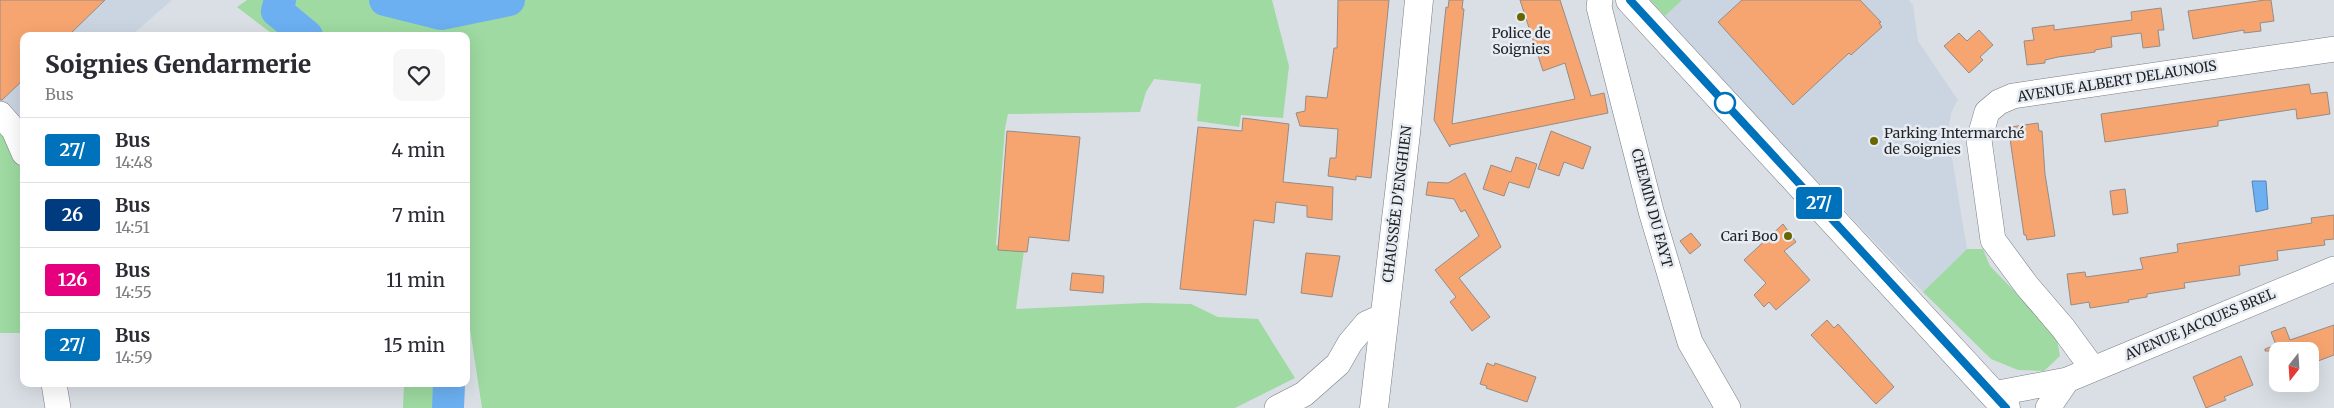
<!DOCTYPE html>
<html lang="en">
<head>
<meta charset="utf-8">
<style>
	:root { --surface:#fff; --page:#f7f7f7; --text:#2b2b33; --muted:#7c7c81; --line:#e1e1e2 }
	body { margin:0; font-family:Merriweather,serif; background:var(--page); color:var(--text); height:100vh; display:flex; flex-direction:column; font-size:19px; white-space:nowrap }
	* { box-sizing:border-box; margin:0 }
	p { font-size:16px; color:var(--muted) }
	.icon { flex:none; width:28px; height:28px; fill:none; stroke:currentColor; stroke-width:2; stroke-linecap:round; stroke-linejoin:round }
	.map { position:relative; flex:1; overflow:hidden }
	.drawer { position:absolute; left:20px; top:32px; width:450px; height:355px; display:flex; flex-direction:column; background:var(--surface); border-radius:10px; box-shadow:0 5px 20px #0002 }
	.drawer>* { flex:none }
	.badge { padding:0 10px; border-radius:4px; font-size:18px; line-height:32px }
	.needle { width:32px; rotate:197deg }
	.tools { position:absolute; left:2269px; top:342px; display:grid; gap:10px }
	.tools a { display:grid; place-items:center; width:50px; height:50px; border-radius:10px; background:var(--surface); box-shadow:0 5px 20px #0002; font-size:25px }
	.map>.badge { position:absolute; translate:-50% -50%; box-shadow:0 0 0 2px #fff }
	.round { display:grid; place-items:center; flex:none; width:52px; height:52px; border-radius:10px; background:var(--page) }
	.head { display:flex; align-items:center; justify-content:space-between; height:85px; padding:0 25px }
	h1 { font-size:24px; font-weight:800; line-height:38px }
	ul { padding:0; list-style:none }
	li { display:flex; align-items:center; gap:15px; height:65px; padding:0 25px; border-top:1px solid var(--line) }
	li div { flex:1 }
	li b { display:block; font-size:19px }
	li em { font-style:normal }
	li .badge { min-width:55px; font-weight:700; text-align:center }
	.map>svg:first-child { display:block }
	.built { fill:#cbd5e2 }
	.green { fill:#9edaa1 }
	.water { fill:#6cb0f2; stroke:#5585b4 }
	.lines { fill:none; stroke-linecap:round; stroke-linejoin:round }
	.river { stroke:#6cb0f2; stroke-width:32 }
	.building { fill:#f7a570; stroke:#938c88 }
	.minor-casing { stroke:#797d84; stroke-width:26 }
	.major-casing { stroke:#797d84; stroke-width:29 }
	.minor { stroke:#fff; stroke-width:25 }
	.major { stroke:#fff; stroke-width:28 }
	.line-casing { stroke:#fff; stroke-width:11 }
	.line { stroke:#0072bc; stroke-width:8 }
	.poi-dot { fill:#676600; stroke:#e7ecf3; stroke-width:2 }
	.stop-dot { fill:#fff; stroke:#0072bc; stroke-width:2.5 }
	.labels { text-anchor:middle; stroke-width:5; stroke-linejoin:round; paint-order:stroke }
	.poi-label { font-size:14px; fill:#1f2123; stroke:#e7ecf3 }
	.street-label { font-size:14px; fill:#1f2123; stroke:#e7ecf3 }
</style>
</head>
<body>
<div class="map">
<svg width="2334" height="408" viewBox="0 0 2334 408">
	<rect width="100%" height="100%" fill="#dadfe6"/>
	<path class="built" d="M0 0H172L131 36H24V333H0Z
		M1682 0H1909L1913 5 1918 41 1958 100 1951 113 1948 133 1967 249 1923 292 1777 140 1665 16Z"/>
	<path class="green" d="M247 0H1272L1289 66 1283 118 1241 115 1239 127 1197 121 1201 84 1154 79 1146 92 1140 112 1008 114 1005 128 996 245 1024 250 1016 309 1144 303 1191 304 1218 317 1258 319 1295 378 1235 408H482L466 303V36H275L237 7Z
		M1650 0H1682L1665 16Z
		M0 122 18 152 24 175V333H0Z
		M1967 249H1983L1990 266 2056 334 2060 356 2044 371 2018 370 1991 359 1923 292Z
		M404 384H449L448 408H403Z"/>
	<path class="water" d="M2252 181H2266L2268 209 2256 212Z"/>
	<g class="lines">
		<path class="river" d="M280 0 277 11 307 36
			M385 0 441 14 509 0
			M448 408 449 384"/>
	</g>
	<path class="building" d="M0 0H105L68 36H24V79L2 100H0Z
		M1338 0H1389L1371 178 1356 176V180L1328 176 1330 158H1336L1338 129 1300 126 1296 113 1305 111 1306 96 1327 98 1334 48H1337Z
		M1449 0H1463L1462 9H1464L1452 124 1575 99 1565 63 1543 71 1520 0H1560L1591 96 1604 93 1608 113 1450 145V147L1434 120 1446 7 1448 8Z
		M1742 0H1860L1881 22 1879 23 1882 27 1851 55 1849 53 1793 105 1718 22Z
		M2265 0H2271L2274 21 2260 23 2261 31 2244 33V30L2193 39 2188 11Z
		M2161 8 2164 30H2158L2160 46 2143 48 2141 33 2111 37 2112 47 2095 50V52L2058 57 2045 60V63L2027 65 2024 41 2034 40 2032 28 2054 25V30L2132 20 2131 12Z
		M1979 30 1993 45 1980 57 1983 60 1969 73 1944 46 1959 33 1967 41Z
		M2309 84 2311 94 2327 92 2330 114 2297 119 2296 109 2218 121V126L2105 142 2101 114Z
		M1243 118 1289 124 1283 182 1333 187 1332 220 1307 217V206L1276 202 1274 223 1254 220 1246 295 1180 289 1198 127 1242 131Z
		M2038 123 2039 131H2042L2045 174 2055 236 2027 240 2026 235H2024L2009 132H2012L2011 127Z
		M1007 131 1080 137 1069 241 1029 237 1027 252 998 250Z
		M1551 131 1591 147 1583 169 1564 162 1559 176 1538 169Z
		M1516 157 1537 164 1529 188 1509 182 1504 196 1483 189 1491 165 1511 172Z
		M1465 173 1501 247 1459 278 1490 317 1472 331 1450 302 1456 297 1435 270 1479 236 1465 210 1461 212 1454 199 1426 195 1428 182 1448 183Z
		M2125 189 2128 213 2113 215 2110 191Z
		M2334 215V239L2324 240 2325 245 2277 251 2278 260 2239 266 2240 275 2184 283 2185 288 2147 294V297L2128 300 2129 302 2090 308 2089 302 2071 305 2067 274 2085 272 2086 277 2143 269 2140 258 2178 252 2177 244 2312 223 2311 218Z
		M1783 224 1796 242 1784 251 1810 280 1776 310 1769 302 1764 307 1754 295 1766 283 1744 260Z
		M1691 233 1701 245 1690 254 1680 241Z
		M1306 253 1340 256 1332 297 1301 293Z
		M1072 273 1104 276 1103 293 1070 290Z
		M1827 320 1834 328 1838 324 1894 387 1876 404 1811 335Z
		M2334 325V355L2310 364V351H2265V349L2276 345 2271 332 2285 327 2290 340Z
		M2241 356 2253 385 2224 397 2226 400 2206 408 2193 377Z
		M1487 363 1494 366 1495 363 1536 377 1527 402 1486 388 1487 386 1480 384Z"/>
	<g class="lines">
		<g class="minor-casing">
			<path id="minor" d="M1600 0 1599 7 1651 211 1690 342 1728 408
				M0 114 14 130 24 153
				M2093 369 2063 328 2027 286 1993 240 1979 140 1987 112 1999 102 2013 96 2334 49
				M54 384 58 408
				M1993 394 2067 380 2334 269
				M1277 408 1304 394 1338 364 1350 343 1366 324 1384 316
				M2048 408 2067 380"/>
		</g>
		<g class="major-casing">
			<path id="major" d="M1630 0 2006 408
				M1374 408 1406 133 1419 0"/>
		</g>
		<use href="#minor" class="minor"/>
		<use href="#major" class="major"/>
	</g>
	<g class="lines">
		<g class="line-casing">
			<path id="line" d="M1630 0 2006 408"/>
		</g>
		<use href="#line" class="line"/>
	</g>
	<g class="poi-dot">
		<circle cx="1521" cy="17" r="5"/>
		<circle cx="1874" cy="141" r="5"/>
		<circle cx="1788" cy="236" r="5"/>
	</g>
	<circle class="stop-dot" cx="1725" cy="103" r="10"/>
	<g class="labels">
		<g class="poi-label">
			<text x="1521" y="38">Police de<tspan x="1521" dy="16">Soignies</tspan></text>
			<text x="1884" y="138" text-anchor="start">Parking Intermarché<tspan x="1884" dy="16">de Soignies</tspan></text>
			<text x="1778" y="241" text-anchor="end">Cari Boo</text>
		</g>
		<g class="street-label">
			<text transform="translate(2117 81) rotate(-9)" y="5">AVENUE ALBERT DELAUNOIS</text>
			<text transform="translate(1397 204) rotate(-83)" y="5">CHAUSSÉE D'ENGHIEN</text>
			<text transform="translate(1652 208) rotate(75)" y="5">CHEMIN DU FAYT</text>
			<text transform="translate(2200 324) rotate(-23)" y="5">AVENUE JACQUES BREL</text>
		</g>
	</g>
</svg>
<div class="tools">
<a><svg class="needle" viewBox="-14 -14 28 28"><path d="M0-13l5 13h-10z" fill="#e53935"/><path d="M0 13l5-13h-10z" fill="#7c7c81"/></svg></a>
</div>
<b class="badge" style="left:1819px;top:203px;background:#0072bc;color:#fff">27/</b>
<section class="drawer">
<div class="head"><div><h1>Soignies Gendarmerie</h1><p>Bus</p></div><a class="round"><svg class="icon" aria-label="heart" viewBox="0 0 24 24"><path d="M12 20l-8-8c-3-5 5-10 8-4 3-6 11-1 8 4z"/></svg></a></div>
<ul>
<li><span class="badge" style="background:#0072bc;color:#fff">27/</span><div><b>Bus</b><p>14:48</p></div><em>4 min</em></li>
<li><span class="badge" style="background:#003b80;color:#fff">26</span><div><b>Bus</b><p>14:51</p></div><em>7 min</em></li>
<li><span class="badge" style="background:#e6007e;color:#fff">126</span><div><b>Bus</b><p>14:55</p></div><em>11 min</em></li>
<li><span class="badge" style="background:#0072bc;color:#fff">27/</span><div><b>Bus</b><p>14:59</p></div><em>15 min</em></li>
</ul>
</section>
</div>
</body>
</html>
